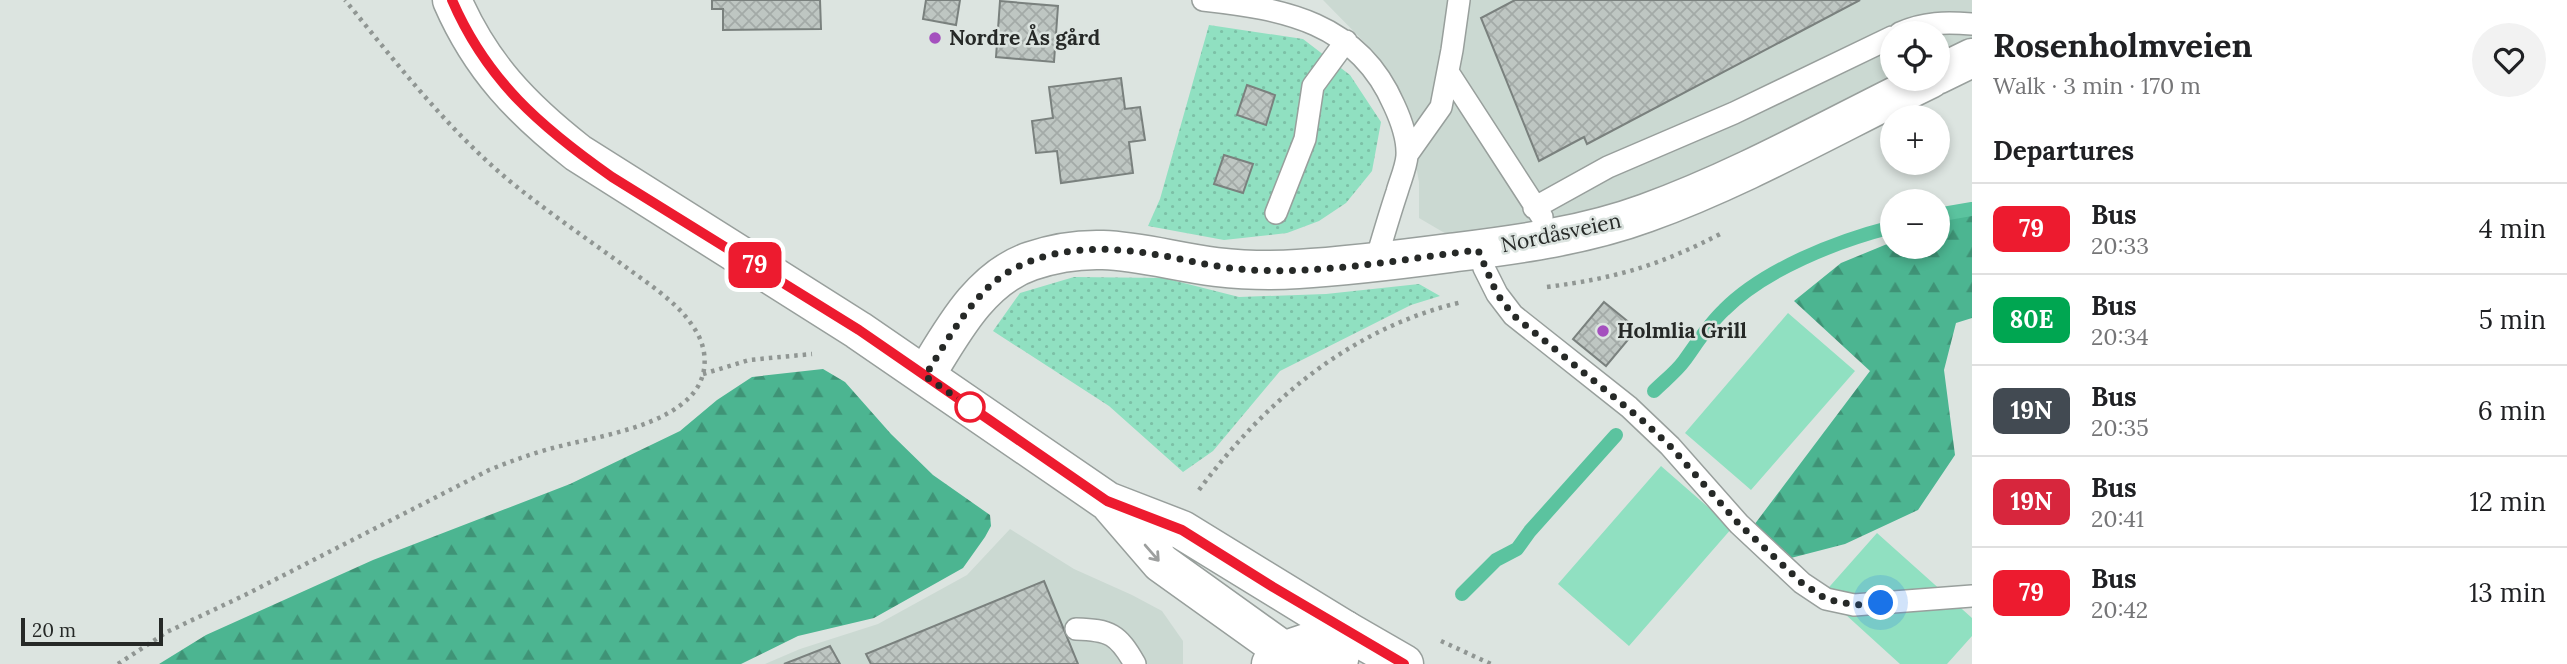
<!DOCTYPE html>
<html lang="en">
<head>
<meta charset="utf-8">
<style>
	:root { --surface:#fff; --page:#f2f2f2; --text:#202124; --muted:#757577; --line:#e0e0e0 }
	body { margin:0; font-family:Lora,serif; background:var(--page); color:var(--text); height:100vh; display:flex; flex-direction:column; font-size:26px; white-space:nowrap }
	* { box-sizing:border-box; margin:0 }
	p { font-size:23px; color:var(--muted) }
	.icon { flex:none; width:38px; height:38px; fill:none; stroke:currentColor; stroke-width:2; stroke-linecap:round; stroke-linejoin:round }
	.map { position:relative; flex:1; overflow:hidden }
	.side { display:flex; flex-direction:column; background:var(--surface); width:595px }
	.side>* { flex:none }
	.badge { padding:0 14px; border-radius:10px; font-size:24px; line-height:46px }
	.tools { position:absolute; left:1880px; top:21px; display:grid; gap:14px }
	.tools a { display:grid; place-items:center; width:70px; height:70px; border-radius:50%; background:var(--surface); box-shadow:0 4px 10px #0003; font-size:35px }
	.scale { position:absolute; left:21px; bottom:18px; width:142px; box-sizing:border-box; padding-left:7px; border:4px solid #262927; border-top:0; font-size:19px; line-height:24px; white-space:nowrap; color:#262927; -webkit-text-stroke:5px #dce4e0; paint-order:stroke }
	.you { position:absolute; width:35px; height:35px; margin:-18px; border:5px solid #fff; border-radius:50%; background:#1a73e8; box-shadow:0 0 0 10px #1a73e833 }
	.map>.badge { position:absolute; translate:-50% -50%; box-shadow:0 0 0 4px #fff }
	h2 { padding:0 21px; font-size:26px; line-height:63px }
	.round { display:grid; place-items:center; flex:none; width:74px; height:74px; border-radius:37px; background:var(--page) }
	.overview { display:flex; align-items:center; justify-content:space-between; height:119px; padding:0 21px }
	h1 { font-size:33px; font-weight:700; line-height:52px }
	ul { padding:0; list-style:none }
	li { display:flex; align-items:center; gap:21px; height:91px; padding:0 21px; border-top:2px solid var(--line) }
	li div { flex:1 }
	li b { display:block; font-size:26px }
	li em { font-style:normal }
	li .badge { min-width:77px; font-weight:700; text-align:center }
	main { display:flex; flex:1; min-height:0 }
	.map>svg:first-child { display:block }
	.built { fill:#cbd9d2 }
	.grass { fill:url(#grass-dots) }
	.forest { fill:url(#forest-firs) }
	.garden { fill:#90e0c1 }
	.lines { fill:none; stroke-linecap:round; stroke-linejoin:round }
	.stream { stroke:#5bc39f; stroke-width:14 }
	.building { fill:url(#building-cross-hatch); stroke:#7a817e; stroke-width:2 }
	.service-casing { stroke:#989f9c; stroke-width:24 }
	.minor-casing { stroke:#989f9c; stroke-width:41 }
	.tertiary-casing { stroke:#989f9c; stroke-width:41 }
	.path { stroke:#909693; stroke-width:4.5; stroke-dasharray:3.5 5; stroke-linecap:butt }
	.service { stroke:#fff; stroke-width:21 }
	.minor { stroke:#fff; stroke-width:38 }
	.tertiary { stroke:#fff; stroke-width:38 }
	.oneway { stroke:#9d9f9e }
	.line-casing { stroke:#fff; stroke-width:16 }
	.line { stroke:#ed1b2f; stroke-width:10 }
	.walk { stroke:#262927; stroke-width:7; stroke-dasharray:0 12.6 }
	.poi-dot { fill:#a450be; stroke:#dce4e0; stroke-width:2.5 }
	.stop-dot { fill:#fff; stroke:#ed1b2f; stroke-width:3.5 }
	.labels { text-anchor:middle; stroke-width:5; stroke-linejoin:round; paint-order:stroke }
	.poi-label { font-size:21px; font-weight:bold; fill:#262927; stroke:#dce4e0; text-anchor:start }
	.street-label { font-size:21px; fill:#262927; stroke:#dce4e0 }
</style>
</head>
<body>
<main>
<div class="map">
<svg width="1972" height="664" viewBox="0 0 1972 664">
	<defs>
		<pattern id="grass-dots" width="8" height="8" patternUnits="userSpaceOnUse" patternTransform="scale(1.75)"><rect width="8" height="8" fill="#90e0c1"/><path d="M2 2h.1M6 6h.1" fill="none" stroke="#7cc0a6" stroke-width="1.8" stroke-linecap="round"/></pattern>
		<pattern id="forest-firs" width="22" height="20" patternUnits="userSpaceOnUse" patternTransform="scale(1.75)"><rect width="22" height="20" fill="#4cb591"/><path d="M5 1l3.5 6h-7zM16 11l3.5 6h-7z" fill="#3f9376"/></pattern>
		<pattern id="building-cross-hatch" width="8" height="8" patternUnits="userSpaceOnUse" patternTransform="scale(1.75)"><rect width="8" height="8" fill="#bec6c2"/><path d="M0 0l8 8M0 8l8-8" fill="none" stroke="#a3aaa7"/></pattern>
	</defs>
	<rect width="100%" height="100%" fill="#dce4e0"/>
	<path class="built" d="M1323 0H1972V38L1937 55V33H1892V78L1664 192 1570 222 1448 235 1419 218V182L1406 111 1373 51Z
		M1010 529 1074 569 1132 595 1162 611 1183 641V664H765L800 649 878 624 967 575Z"/>
	<path class="grass" d="M1209 25 1303 39 1350 75 1381 122 1372 171 1346 203 1319 221 1287 233 1224 240 1148 226 1160 199Z
		M1074 277 1164 278 1239 297 1326 294 1419 284 1440 296 1411 305 1280 371 1213 451 1183 472 1109 406 993 331 1020 293Z"/>
	<path class="forest" d="M1972 208V318L1956 323 1944 370 1955 455 1918 510 1845 544 1787 559 1745 537 1870 371 1794 301 1841 263 1892 242V247H1937V223Z
		M823 369 845 382 891 434 933 475 990 515 991 526 985 537 963 568 874 618 798 636 741 664H159L206 635 373 560 570 484 680 431 717 400 752 377Z"/>
	<path class="garden" d="M1788 313 1855 371 1751 490 1685 433Z
		M1661 466 1732 528 1629 646 1558 584Z
		M1877 533 1972 618V636L1947 664H1900L1823 594Z"/>
	<g class="lines">
		<path class="stream" d="M1937 215 1972 209
			M1654 391C1664 381 1676 372 1684 361 1697 343 1708 325 1724 310 1765 269 1837 241 1892 227
			M1462 594 1496 560 1517 549 1530 531 1616 435"/>
	</g>
	<path class="building" d="M712 0H820L821 29 723 30V9H712Z
		M926 0H960L956 25 923 19Z
		M1515 0H1860L1587 144 1584 137 1539 161 1481 18Z
		M1000 1 1058 6 1054 62 996 57Z
		M1121 78 1125 109 1140 107 1145 140 1129 142 1133 173 1061 183 1057 151 1036 153 1032 121 1053 118 1049 87Z
		M1247 85 1275 95 1266 125 1237 115Z
		M1224 155 1253 164 1243 193 1214 184Z
		M1604 302 1637 329 1606 366 1573 339Z
		M1044 581 1078 664H871L866 654Z
		M830 646 840 664H784Z"/>
	<g class="lines">
		<g class="service-casing">
			<path id="service" d="M1203 0C1284 9 1358 22 1394 105 1401 120 1408 138 1407 156 1406 168 1400 181 1397 192 1389 216 1382 240 1375 264
				M1900 33C1924 22 1946 22 1972 24
				M1448 72 1542 217
				M1407 155 1441 107 1452 50 1459 0
				M1534 208 1608 167 1734 113 1892 37
				M1276 213 1305 139 1313 86 1346 41
				M1478 250 1484 268 1497 294 1513 315 1629 407 1670 446 1739 524 1802 583 1826 599 1854 605 1972 596
				M1076 629C1110 630 1118 634 1135 664"/>
		</g>
		<g class="minor-casing">
			<path id="minor" d="M452 0C481 67 522 109 578 153L858 330 1107 501 1182 530 1345 630
				M1937 75 1972 58
				M925 376C952 332 980 278 1031 261 1101 237 1148 258 1216 267 1243 270 1271 271 1298 269 1352 266 1404 259 1457 252 1521 244 1586 235 1646 213 1743 178 1837 124 1930 79
				M1111 505 1161 563 1302 664"/>
		</g>
		<g class="tertiary-casing">
			<path id="tertiary" d="M1345 630 1404 664
				M1271 664 1283 651 1345 630
				M1338 664 1345 630"/>
		</g>
		<path class="path" d="M1547 287C1617 278 1661 265 1724 232
			M703 374 749 360 812 354
			M1199 490C1266 400 1351 328 1462 302
			M1441 641 1491 664
			M118 664 167 632 245 595 489 470C509 462 528 455 549 449 592 437 671 428 697 388 709 369 706 345 694 328 678 302 647 283 623 265 587 239 551 214 517 187 451 134 398 65 345 0"/>
		<use href="#service" class="service"/>
		<use href="#minor" class="minor"/>
		<use href="#tertiary" class="tertiary"/>
	</g>
	<defs><path id="oneway-shaft" d="M-6 0H5M1.5-3L5.5 0L1.5 3" fill="none" stroke-width="1.6" stroke-linecap="round" stroke-linejoin="round" transform="scale(1.75)"/></defs>
	<use class="oneway" href="#oneway-shaft" transform="translate(1152 553) rotate(49)"/>
	<g class="lines">
		<g class="line-casing">
			<path id="line" d="M452 0C487 81 541 127 612 177L859 330 1107 501 1182 530 1273 587 1404 664"/>
		</g>
		<use href="#line" class="line"/>
		<path class="walk" d="M970 407 925 376C942 349 958 320 979 297 1020 249 1088 244 1146 253 1181 258 1215 268 1251 270 1327 274 1403 259 1478 250L1497 294 1513 315 1642 420 1670 446 1739 524 1802 583 1826 599 1854 605 1881 603"/>
	</g>
	<g class="poi-dot">
		<circle cx="935" cy="38" r="7"/>
		<circle cx="1603" cy="331" r="7"/>
	</g>
	<circle class="stop-dot" cx="970" cy="407" r="14"/>
	<g class="labels">
		<g class="poi-label">
			<text x="949" y="45">Nordre Ås gård</text>
			<text x="1617" y="338">Holmlia Grill</text>
		</g>
		<g class="street-label">
			<text transform="translate(1561 233) rotate(-12)" y="7">Nordåsveien</text>
		</g>
	</g>
</svg>
<div class="tools">
<a><svg class="icon" aria-label="locate" viewBox="0 0 24 24"><circle cx="12" cy="12" r="6"/><path d="M12 2v4M12 18v4M2 12h4M18 12h4"/></svg></a>
<a>+</a>
<a>−</a>
</div>
<div class="scale">20 m</div>
<div class="you" style="left:1881px;top:603px"></div>
<b class="badge" style="left:755px;top:265px;background:#ed1b2f;color:#fff">79</b>
</div>
<section class="side">
<div class="overview"><div><h1>Rosenholmveien</h1><p>Walk · 3 min · 170 m</p></div><a class="round"><svg class="icon" aria-label="heart" viewBox="0 0 24 24"><path d="M12 20l-8-8c-3-5 5-10 8-4 3-6 11-1 8 4z"/></svg></a></div>
<h2>Departures</h2>
<ul>
<li><span class="badge" style="background:#ed1b2f;color:#fff">79</span><div><b>Bus</b><p>20:33</p></div><em>4 min</em></li>
<li><span class="badge" style="background:#00a651;color:#fff">80E</span><div><b>Bus</b><p>20:34</p></div><em>5 min</em></li>
<li><span class="badge" style="background:#424a52;color:#fff">19N</span><div><b>Bus</b><p>20:35</p></div><em>6 min</em></li>
<li><span class="badge" style="background:#d7263d;color:#fff">19N</span><div><b>Bus</b><p>20:41</p></div><em>12 min</em></li>
<li><span class="badge" style="background:#ed1b2f;color:#fff">79</span><div><b>Bus</b><p>20:42</p></div><em>13 min</em></li>
</ul>
</section>
</main>
</body>
</html>
